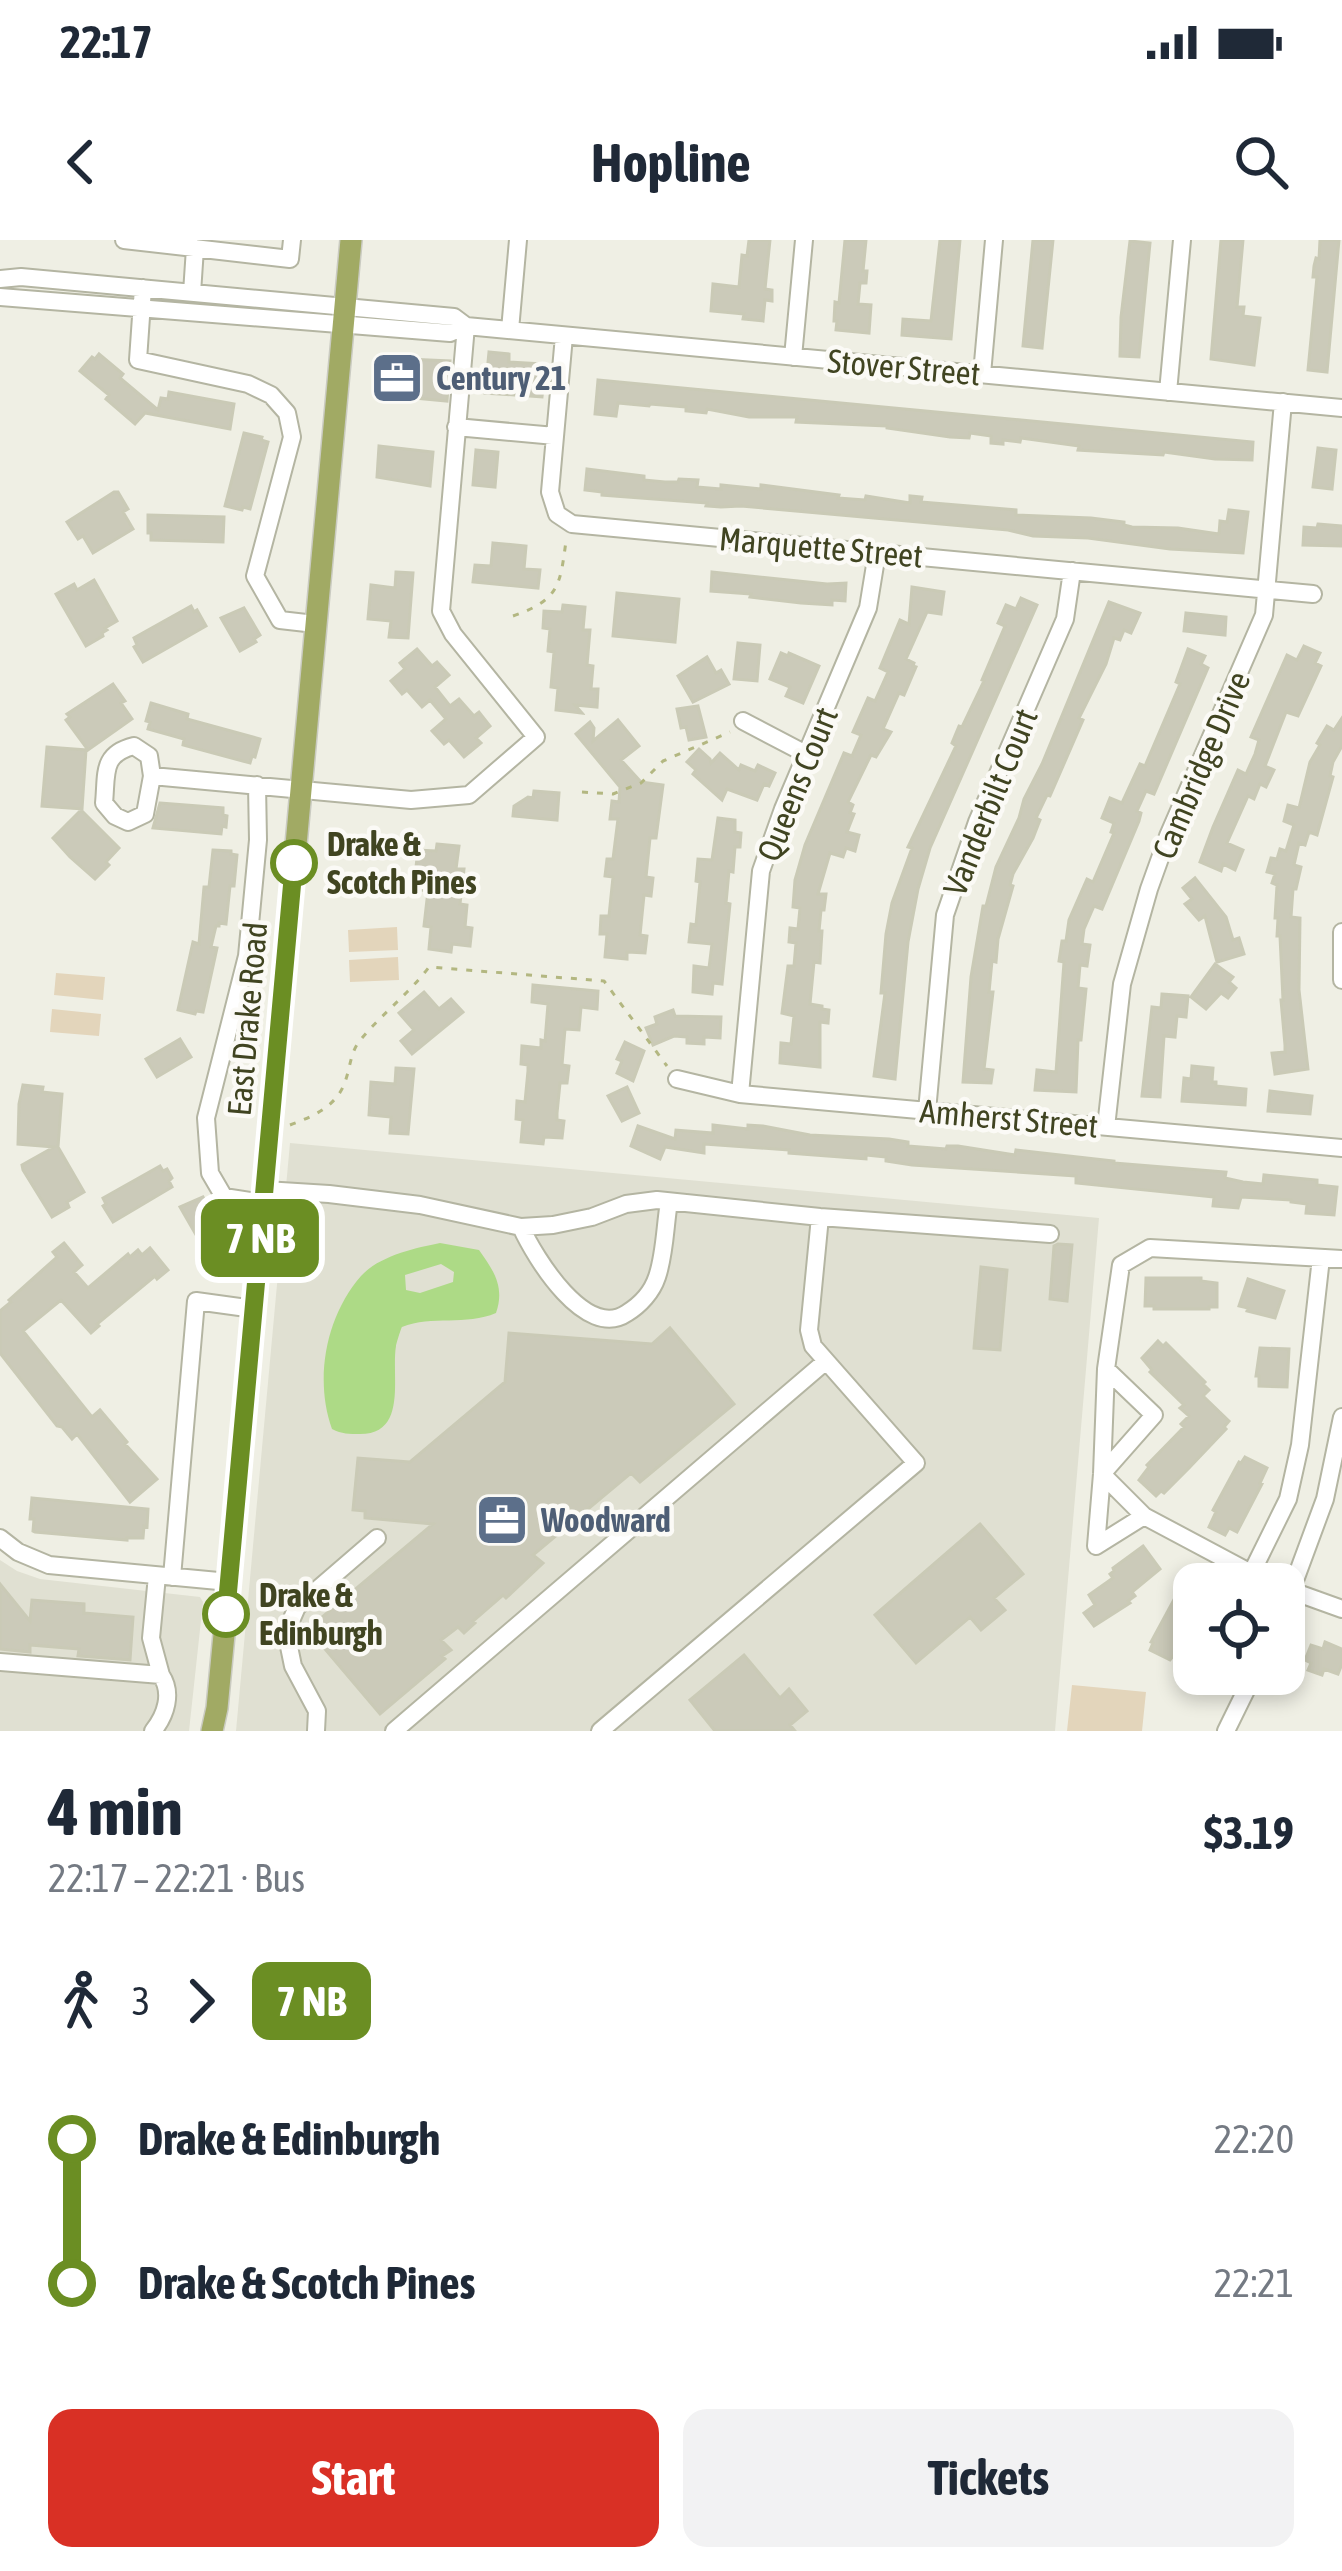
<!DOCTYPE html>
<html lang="en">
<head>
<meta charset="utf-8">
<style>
	:root { --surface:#fff; --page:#f2f2f3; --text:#1f2937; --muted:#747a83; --accent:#d93025 }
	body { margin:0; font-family:"Asap Condensed",sans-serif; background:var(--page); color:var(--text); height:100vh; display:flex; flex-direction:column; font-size:45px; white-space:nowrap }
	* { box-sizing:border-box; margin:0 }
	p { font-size:39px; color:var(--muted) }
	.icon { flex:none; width:66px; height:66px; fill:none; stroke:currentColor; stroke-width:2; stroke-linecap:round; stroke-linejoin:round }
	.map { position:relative; height:1491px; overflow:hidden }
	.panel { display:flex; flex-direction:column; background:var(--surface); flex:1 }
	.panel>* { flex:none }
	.badge { padding:0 24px; border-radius:18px; font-size:42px; line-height:78px }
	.tools { position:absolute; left:1173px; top:1323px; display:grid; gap:24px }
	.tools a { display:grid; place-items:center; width:132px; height:132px; border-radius:24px; background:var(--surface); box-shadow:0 6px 18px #0003; font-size:60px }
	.map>.badge { position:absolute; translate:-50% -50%; box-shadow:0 0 0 6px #fff }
	.legs { display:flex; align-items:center; gap:18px; height:132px; padding:0 48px; font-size:39px }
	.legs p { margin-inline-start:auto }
	.summary { display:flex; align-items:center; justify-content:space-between; height:204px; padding:0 48px }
	h1 { font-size:66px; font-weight:700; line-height:90px }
	.action { display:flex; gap:24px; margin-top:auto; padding:24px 48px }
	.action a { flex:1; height:138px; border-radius:24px; background:var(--accent); color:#fff; font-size:48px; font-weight:700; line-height:138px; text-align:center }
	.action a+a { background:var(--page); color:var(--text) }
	ul { padding:0 48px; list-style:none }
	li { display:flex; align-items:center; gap:42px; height:144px; font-size:45px }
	li i { display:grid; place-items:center; width:18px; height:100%; margin:0 15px; background:currentColor }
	li i::after { content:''; width:30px; height:30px; margin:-15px; border:9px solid; border-radius:50%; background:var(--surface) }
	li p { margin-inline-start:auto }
	li:first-child i { background:linear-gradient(#0000 50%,currentColor 0) }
	li:last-child i { background:linear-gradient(currentColor 50%,#0000 0) }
	.status { display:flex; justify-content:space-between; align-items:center; height:84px; padding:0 60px; background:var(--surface); direction:ltr }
	.status svg { height:33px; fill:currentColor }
	header { display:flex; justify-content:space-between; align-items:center; height:156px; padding:0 48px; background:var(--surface); font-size:54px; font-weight:700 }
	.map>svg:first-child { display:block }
	.built { fill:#e0e0d2 }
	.green { fill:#e3d5bb }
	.water { fill:#adda86; fill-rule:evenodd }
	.building { fill:#cbcab9; stroke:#cacab6; stroke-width:3 }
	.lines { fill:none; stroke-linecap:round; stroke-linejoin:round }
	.minor-casing { stroke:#b4b5a2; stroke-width:20 }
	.major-casing { stroke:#cacbc1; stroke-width:24 }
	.path { stroke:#b3b781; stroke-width:3; stroke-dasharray:6 9; stroke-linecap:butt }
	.minor { stroke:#fff; stroke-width:16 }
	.major { stroke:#a1aa64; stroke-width:21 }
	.line-1-casing { stroke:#fff; stroke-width:27 }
	.line-1 { stroke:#6b8e23; stroke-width:18 }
	.stop-1-dot { fill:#fff; stroke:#6b8e23; stroke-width:6 }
	.labels { text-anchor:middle; stroke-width:9; stroke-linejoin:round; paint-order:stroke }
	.street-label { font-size:33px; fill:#404421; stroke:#fbfaf6 }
	.service-label { font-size:33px; font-weight:bold; fill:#4e5e75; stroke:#fbfaf6; text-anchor:start }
	.stop-label { font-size:33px; font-weight:bold; fill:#404421; stroke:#fbfaf6; text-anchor:start }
</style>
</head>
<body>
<div class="status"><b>22:17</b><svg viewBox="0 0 49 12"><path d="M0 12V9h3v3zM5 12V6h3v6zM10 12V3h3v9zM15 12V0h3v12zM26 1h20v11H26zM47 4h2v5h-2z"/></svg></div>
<header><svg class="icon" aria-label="back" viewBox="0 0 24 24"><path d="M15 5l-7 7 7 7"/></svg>Hopline<svg class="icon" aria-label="search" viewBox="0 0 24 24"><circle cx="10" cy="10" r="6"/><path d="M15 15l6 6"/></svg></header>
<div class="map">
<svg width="1342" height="1491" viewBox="0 0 1342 1491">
	<rect width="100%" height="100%" fill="#efefe4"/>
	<path class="built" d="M290 903 1099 978 1055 1491H236Z
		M0 1320 17 1331 40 1339 200 1357 203 1362 189 1491H0Z"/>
	<path class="green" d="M397 687 398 710 349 712 348 690Z
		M398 717 399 740 350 742 349 720Z
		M56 733 105 737 103 760 54 755Z
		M52 769 101 774 99 796 50 792Z
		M1072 1445 1146 1452 1142 1491H1067Z"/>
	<path class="water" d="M440 1003 479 1010C494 1031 505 1047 496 1073 466 1086 432 1075 402 1087 401 1088 396 1105 396 1106 391 1136 408 1194 360 1194 349 1194 342 1194 332 1189 314 1139 326 1076 361 1036 379 1016 415 1008 440 1003ZM441 1024 454 1032 453 1042 420 1053 406 1050 405 1035Z"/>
	<path class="building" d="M749 0H770L765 49 772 50V61L765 60 763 81 743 79 744 74 711 71 713 44 739 47 742 15 747 16Z
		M845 0H866L863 31H867L866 43H860L858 64 871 65 869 93 836 90 837 81H834L835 62 839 63Z
		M940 0H960L951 99 902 95 903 79 931 81Z
		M1033 0H1053L1042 108 1023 106Z
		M1221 0H1243L1237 67H1244L1243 76 1260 78 1254 125 1211 119Z
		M1320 0H1339L1327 132 1308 130 1317 37H1313L1314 26 1316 18 1319 19Z
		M1130 1 1150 3 1139 117 1120 116 1121 77Z
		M489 112 509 114V122L542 124 540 146 543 147 542 157 485 153Z
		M99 114 123 134 120 138 158 170 161 158 168 159 169 152 234 164 230 189 145 173 135 184 106 159 109 155 80 131 92 117 95 119Z
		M384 118 450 121 447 161 381 155Z
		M598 140 1253 202 1252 220 1215 219 1164 212 1163 215 1078 210 1079 206 1021 198 1020 202 1003 200V204L991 203V196L970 193 969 198 950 197 887 188V186L796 182 797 177H749L707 169 706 173 686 171V167L650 164 649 166 618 163 616 176 595 174Z
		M244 193 262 197 261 200 268 202 250 269 243 267 242 270 225 266Z
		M379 206 433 212 430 246 377 237Z
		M1318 208 1336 210 1332 249 1313 247Z
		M476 210 498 212 495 247 473 245Z
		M587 229 644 236V240L665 242H678L679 239 698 240 697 247 721 249V245L761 249V245L839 255 838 258 865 260 866 256 910 263V256L922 257 921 262 1016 270V275L1091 278 1124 282V285L1132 287 1178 288 1219 294 1220 281 1227 282 1229 270 1248 272 1243 313 1170 309 1088 298 1033 296 1008 290 741 266 721 267 706 266 707 263 602 255V252L585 250Z
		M114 252H118L128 269 123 272 133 289 93 313 83 296 78 299 67 282Z
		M148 275 224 277 223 302 151 300V293H148Z
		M1318 284 1342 286V306L1303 305 1304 287 1317 288Z
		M493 303 526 306 524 329 540 330 538 348 473 342 475 325 491 326Z
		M396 332 413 333 408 398 389 397 391 381 368 379 371 345 395 348Z
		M712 332 827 344 846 343 845 361 832 360V365L801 363 750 357 751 354 711 351Z
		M94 340 117 381 105 388 107 390 102 393 103 396 86 406 56 354 74 344 77 350Z
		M912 347 944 352 941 374 927 372 906 419 914 423 913 426 916 427 904 455 899 453 883 489 891 492 876 517 871 515 848 562 853 565 850 573 854 574 847 592 859 595 855 611 846 608 843 617 830 613 818 654H826L824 670H821L819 691H822L820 723 814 722 810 764 822 766V769L829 770 828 783 820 782V827L780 823 781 803 791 804 794 776 782 773 788 726H794L796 703 789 702 790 688 798 689 800 668 793 667 795 640 805 605 844 513 852 516 861 495 853 492 868 458 875 461 888 432 880 428 900 380 909 384Z
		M617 353 679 359 675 402 613 396Z
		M1021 358 1037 365 930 608 918 649 908 702 895 839 874 836 885 753H881L886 694 892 663 912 608 908 607 956 506 952 503 959 486 962 487 984 441 982 440 1005 386 998 383 1006 365 1016 369Z
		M1109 362 1140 373 1131 393 1124 390 1120 400 1114 398 1106 424 1079 478 1083 480 1050 556 1047 555 1036 578 1040 580 1033 598 1013 634 1010 645 1013 646 998 699 996 722 992 721 989 752H993L984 829 993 830 991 843 963 842 971 737 983 666H986L996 627 1019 578 1024 559 1042 524Z
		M563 365 585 367 583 390H590L587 425 593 426 591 449H598L597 467 575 465 582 473 556 470 558 448 551 447 554 412 548 411 550 389 543 388 544 371 562 372Z
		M191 366 194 372 197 370 206 386 143 422 134 407 137 405 134 398Z
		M244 368 260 395 254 399 256 402 240 411 221 378Z
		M1186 373 1226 377 1225 395 1184 391Z
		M738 403 760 405 757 441 734 439Z
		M1304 406 1320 413 1315 423 1321 426 1298 476 1286 472 1265 526 1274 530 1266 547 1260 544 1254 559 1248 556 1227 603 1243 610 1235 630 1223 624 1221 631 1200 622 1213 587 1238 530 1246 534 1255 514 1259 500 1251 497 1287 415 1297 420Z
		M417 409 432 426 437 422 449 435 435 447 450 466 459 459 474 476 479 472 490 486 476 498 481 503 464 517 449 500 444 504 432 491 446 479 430 460 422 467 407 450 402 454 391 441 405 429 400 423Z
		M1188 409 1205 416 1201 424 1208 428 1154 554 1146 551 1137 571 1141 573 1139 581 1102 669 1094 666 1084 689 1082 704 1090 705 1087 726 1080 725 1078 748 1086 749 1081 800H1078L1076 852 1035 850 1037 830 1056 832 1064 722 1059 721 1062 701H1066L1069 680 1087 639 1093 642 1114 593 1111 592 1114 583 1102 578 1110 558 1122 563 1140 524 1145 526 1180 444 1176 442Z
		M781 413 788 416 789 413 819 426 803 463 786 456 790 447 770 439Z
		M707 417 716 433 721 430 729 444 693 462 678 436Z
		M113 444 125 461 121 463 132 479 88 510 66 480 70 477 67 474Z
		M151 463 188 474 187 479 260 499 255 517 252 516 250 523 183 505 184 499 148 489 150 482 146 481Z
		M698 466 706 497 689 500 686 487 681 488 677 469Z
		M1342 478V506L1333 522 1330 536 1333 537 1317 595 1309 592 1305 605 1299 603 1294 625 1301 627 1296 649H1293L1291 677 1300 678 1299 750 1308 829 1275 834 1272 813 1285 812V805L1281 760H1283L1280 696H1277L1278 678H1275L1277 645 1272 643 1275 634 1267 632 1271 618 1277 619 1280 609 1286 611 1294 585 1284 581 1288 565 1299 568 1310 522 1320 505 1317 503 1327 486 1334 490Z
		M618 480 639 506 621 520 641 542 663 545 656 598H650L646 637 653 638 651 656 644 655 640 695 647 696 645 713 627 712V719L605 717 607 694H600L601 676H609L613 637 605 636 607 619H613L618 579H610L612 561 619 562 620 547 576 494 590 482 594 488 593 501Z
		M47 507 86 510 82 569 42 566Z
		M699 509 710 519 711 523 720 513 739 530 741 525 755 531 758 525 775 533 769 546 764 544 757 560 727 549 722 560 693 534 696 530 687 522Z
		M534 551 559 553 557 580 513 576 514 566 528 557 533 558Z
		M160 563 223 568V575L227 576 226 587 222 586 221 594 153 588Z
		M81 570 119 608 106 622 109 625 95 639 70 617 53 598Z
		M718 578 735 580V592L741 593 740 607H735L733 632 729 631 726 663 730 664 722 744 713 743 712 754 693 752 694 726 709 728 712 704 689 702 691 684 696 685 700 642 696 641 698 619 712 620Z
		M437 604 459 606 456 629H464L460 664 467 665 465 687 472 688 470 706 452 704 451 712 429 709 431 687 424 686 428 651 421 650 424 628 416 627 418 610 436 611Z
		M213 610 231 611V614L237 615 234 646H230L226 684 219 683V686H216L211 707 217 708 203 772 196 771 195 774 178 770 193 702 199 704 204 647H209Z
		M1195 638 1226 677 1233 700 1239 698 1244 714 1217 722 1205 676 1199 680 1185 664 1192 659 1183 648Z
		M1215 724 1233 737 1229 742 1236 748 1228 758 1221 753 1206 769 1191 757Z
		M533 745 598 751 597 769 581 767 579 790 565 789 562 825 569 826 567 843H560L557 873V880L564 881 562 898 544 897 543 904 521 902 523 880 516 879 517 861 525 862 528 831V825L521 824 522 806 541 808V800L545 801 548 764 532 762Z
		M424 752 439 769 451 759 463 772 412 814 401 801 414 790 399 773Z
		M1162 754 1188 756 1186 777 1177 776 1175 797 1164 796 1160 857 1142 856 1152 767 1161 768Z
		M673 770 675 776 721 777 720 798 704 797V804L687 803V797L674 796 653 805 646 788 657 784 655 777Z
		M180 799 191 817 157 837 146 819Z
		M625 802 644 811 633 841 617 833 622 821 617 819Z
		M1192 826 1213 828 1212 842H1216V846L1246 849 1245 865 1182 861 1184 838 1191 839Z
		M396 828 414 829 408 894 390 893 391 877 369 875 371 842 395 844Z
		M23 845 43 847 42 852 62 854 58 907 84 952 67 962 69 967 52 977 23 930 22 925 54 907 18 904 19 864Z
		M627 847 639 873 622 881 608 856Z
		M1270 851 1312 856 1310 874 1268 871Z
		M713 885 748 889V885L763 886 810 895 889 899 908 902V906L946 909 947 906H958L1015 915 1016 910 1114 921V923L1226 932 1225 938 1243 942 1263 944 1264 935 1317 940V945L1337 947 1334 975 1306 973 1307 964 1291 962V960L1241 957 1238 968 1213 966 1214 957 1076 943V936L912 925 886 921V917L866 915V919L789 913V910L704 904V913L665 907 660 919 631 906 638 886 675 899 676 890 713 893Z
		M160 926 163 931 167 929 172 938 169 941 172 947 113 982 103 966 106 964 103 958Z
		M203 957 220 985 213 988 215 991 199 1000 180 967Z
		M64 1003 82 1025 74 1032 88 1048 128 1014 130 1017 138 1010 142 1015 150 1008 168 1030 157 1039 155 1036 97 1084 99 1086 91 1093 61 1060 23 1091 92 1177 100 1170 127 1202 125 1204 157 1239 130 1262 77 1194 72 1199 62 1187 57 1186 0 1113V1071L11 1062 9 1060 57 1017 53 1012Z
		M1058 1004 1072 1005 1067 1061 1050 1059 1054 1006Z
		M981 1027 1007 1030 1000 1110 974 1108Z
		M1146 1038H1201V1041L1217 1043V1067H1209V1069H1154V1066H1145Z
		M1248 1039 1284 1051 1275 1078 1247 1071 1248 1068 1239 1066Z
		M670 1088 734 1164 640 1242 631 1233 533 1315 543 1323 506 1358 503 1355 473 1381 475 1383 464 1393 458 1387 441 1400 451 1410 442 1416 445 1419 380 1474 308 1389 433 1284 365 1278V1271L353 1270 358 1218 410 1222 505 1142 509 1093 652 1104Z
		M1158 1101 1163 1106 1166 1103 1205 1142 1203 1144 1209 1150 1203 1156 1229 1181 1224 1187 1226 1189 1189 1228 1164 1253 1161 1251 1156 1256 1139 1240 1149 1227 1147 1225 1184 1187 1181 1184 1189 1176 1180 1168 1184 1165 1150 1132 1152 1130 1142 1118Z
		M1260 1108 1289 1109 1287 1147 1259 1146V1136H1256Z
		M1245 1217 1267 1228 1260 1243 1262 1244 1237 1292 1229 1288 1225 1295 1209 1287 1216 1272 1213 1270 1239 1222 1241 1223Z
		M32 1258 148 1269 147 1287 144 1286 143 1298H127V1300L35 1292 33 1291 34 1279H30Z
		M980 1284 1023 1334 994 1358 1005 1370 981 1390 970 1377 916 1423 875 1375Z
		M1143 1306 1160 1329 1132 1352 1135 1356 1128 1361 1130 1363 1094 1386 1084 1373 1095 1365 1089 1355 1113 1338 1110 1334 1114 1331 1113 1328Z
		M0 1344 30 1381 32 1360 84 1364V1373L133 1377 130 1420 78 1416 79 1409 30 1405V1412L0 1409Z
		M1183 1349 1194 1355V1402L1188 1399 1182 1409 1180 1408 1170 1420 1150 1410 1153 1403 1151 1402 1177 1354 1180 1355Z
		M1325 1402 1342 1409V1424L1338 1434 1324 1429 1322 1435 1308 1430 1311 1423 1305 1420 1311 1405 1323 1409Z
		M744 1415 780 1458 789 1449 807 1471 790 1485 795 1491H715L690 1460Z"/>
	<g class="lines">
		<g class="minor-casing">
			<path id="minor" d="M124 0 290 19 292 0
				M0 39 21 37 454 77 466 86 1342 168
				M143 48 138 120 248 144 271 155 287 173 292 197 255 336 280 380 315 384
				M192 53 195 8
				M0 57 450 93 466 86
				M510 90 518 0
				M564 96 550 252 557 274 572 284 1313 354
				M793 117 804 0
				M982 134 994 0
				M1168 152 1182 0
				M456 187 555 196
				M743 481 806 514
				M152 536 145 574 128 582 115 576 104 563C107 534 101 514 134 506L149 516 152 536 411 560 469 555 536 497 453 394 441 371 466 86
				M257 545 258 600 247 716 206 878 210 933 224 957 263 963
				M1342 692V740
				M677 839 740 854 1342 908
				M740 854 761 631 783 569 868 368 877 313
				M927 871 945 675 977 582 1065 379 1072 331
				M1106 887 1122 744 1149 649 1168 596 1264 375 1283 162
				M265 950 329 954 420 965 521 987 553 985 592 977 626 964 657 960 820 977 1050 994
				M521 987C535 1018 586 1101 627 1073 640 1065 652 1052 657 1037 665 1014 665 985 669 962
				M1106 1129 1154 1175 1102 1234 1144 1276 1251 1333
				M1144 1276 1096 1306 1102 1234 1106 1129 1121 1025 1150 1008 1342 1019
				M0 1298 18 1312 49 1325 229 1342
				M172 1337 196 1061 254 1069
				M1246 1344 1288 1259 1300 1205 1321 1018
				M1292 1351 1342 1369
				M1284 1370 1325 1259 1342 1177
				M0 1422 161 1435 151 1398 157 1336
				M153 1491C166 1475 173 1453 161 1435
				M316 1491 317 1471 293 1426 286 1392 297 1367 377 1298
				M394 1491 826 1121
				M600 1491 916 1223 813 1106 809 1090 820 977
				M1226 1491 1254 1434"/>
		</g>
		<g class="major-casing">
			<path id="major" d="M212 1491 217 1468 229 1342 351 0"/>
		</g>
		<path class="path" d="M513 376C559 360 560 346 566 301
			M582 552 613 554 641 543 663 521 730 492
			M290 885C314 876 338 866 346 839 350 827 351 813 358 803 379 776 408 755 429 727L604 741 667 826"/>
		<use href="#minor" class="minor"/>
		<use href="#major" class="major"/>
	</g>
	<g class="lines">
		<g class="line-1-casing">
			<path id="line-1" d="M226 1374 294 623"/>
		</g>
		<use href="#line-1" class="line-1"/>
	</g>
	<defs>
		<g id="office-square" transform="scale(2.7)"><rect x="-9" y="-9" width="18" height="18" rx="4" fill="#5c6f8a" stroke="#fbfaf6"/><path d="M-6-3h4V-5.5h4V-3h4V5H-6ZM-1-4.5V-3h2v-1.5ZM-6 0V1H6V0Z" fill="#fff"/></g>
	</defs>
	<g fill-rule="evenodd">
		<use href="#office-square" x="397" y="138"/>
		<use href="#office-square" x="502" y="1280"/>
	</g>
	<g class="stop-1-dot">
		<circle cx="294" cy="623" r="21"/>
		<circle cx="226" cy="1374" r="21"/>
	</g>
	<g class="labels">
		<g class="street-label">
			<text transform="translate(904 127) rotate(5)" y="12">Stover Street</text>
			<text transform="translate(821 307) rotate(5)" y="12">Marquette Street</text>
			<text transform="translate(1201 525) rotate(-67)" y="12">Cambridge Drive</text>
			<text transform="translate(797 544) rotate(-68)" y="12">Queens Court</text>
			<text transform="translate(990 562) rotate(-68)" y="12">Vanderbilt Court</text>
			<text transform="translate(247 779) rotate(-85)" y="12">East Drake Road</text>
			<text transform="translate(1009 878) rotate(5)" y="12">Amherst Street</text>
		</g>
		<g class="service-label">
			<text x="436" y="150">Century 21</text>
			<text x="541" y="1292">Woodward</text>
		</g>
		<g class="stop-label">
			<text x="327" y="616">Drake &amp;<tspan x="327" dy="38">Scotch Pines</tspan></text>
			<text x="259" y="1367">Drake &amp;<tspan x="259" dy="38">Edinburgh</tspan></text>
		</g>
	</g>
</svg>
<div class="tools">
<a><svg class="icon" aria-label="locate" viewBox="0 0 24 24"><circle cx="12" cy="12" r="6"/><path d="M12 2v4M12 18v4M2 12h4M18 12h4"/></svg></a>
</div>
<b class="badge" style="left:260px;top:998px;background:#6b8e23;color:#fff">7 NB</b>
</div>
<section class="panel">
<div class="summary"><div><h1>4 min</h1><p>22:17 – 22:21 · Bus</p></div><b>$3.19</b></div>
<div class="legs"><svg class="icon" aria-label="walk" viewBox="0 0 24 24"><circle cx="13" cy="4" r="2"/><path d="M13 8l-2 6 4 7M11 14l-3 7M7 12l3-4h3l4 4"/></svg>3<svg class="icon" aria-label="forward" viewBox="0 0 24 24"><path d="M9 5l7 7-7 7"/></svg><b class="badge" style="background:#6b8e23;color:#fff">7 NB</b></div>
<ul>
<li><i style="color:#6b8e23"></i><b>Drake &amp; Edinburgh</b><p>22:20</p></li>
<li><i style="color:#6b8e23"></i><b>Drake &amp; Scotch Pines</b><p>22:21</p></li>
</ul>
<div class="action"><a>Start</a><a>Tickets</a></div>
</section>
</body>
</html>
